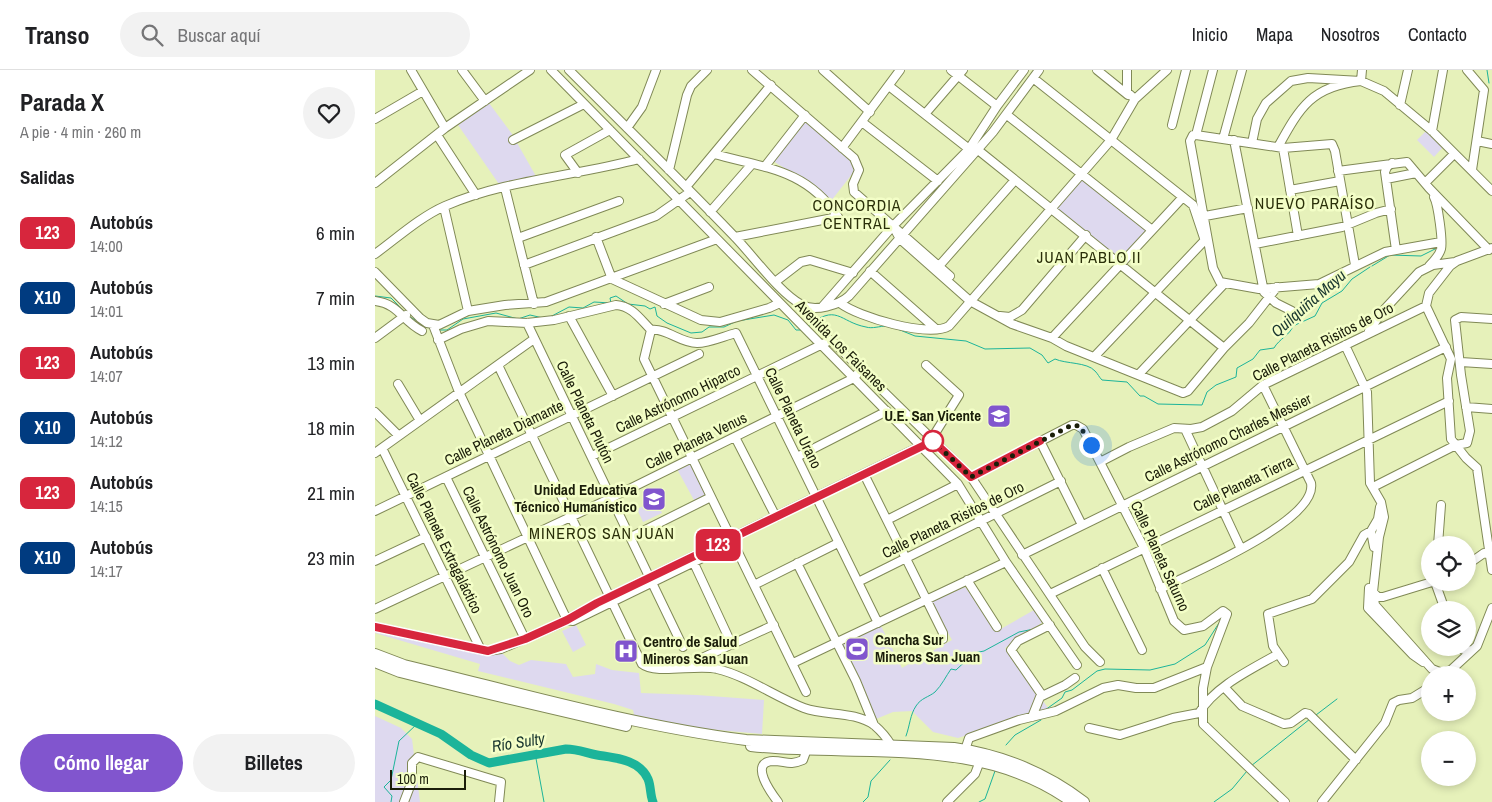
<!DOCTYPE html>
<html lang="es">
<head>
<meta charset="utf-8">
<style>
	:root { --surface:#fff; --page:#f2f2f2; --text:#202124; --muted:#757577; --line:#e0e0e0; --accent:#8155ce }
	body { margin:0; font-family:"Archivo Narrow",sans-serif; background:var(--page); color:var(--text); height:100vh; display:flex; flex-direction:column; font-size:19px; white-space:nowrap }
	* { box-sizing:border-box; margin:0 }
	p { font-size:16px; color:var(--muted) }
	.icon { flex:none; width:28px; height:28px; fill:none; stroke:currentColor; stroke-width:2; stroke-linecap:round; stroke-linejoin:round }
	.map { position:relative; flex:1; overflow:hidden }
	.side { display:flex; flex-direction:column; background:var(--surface); width:375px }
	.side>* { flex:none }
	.badge { padding:0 10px; border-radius:8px; font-size:18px; line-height:32px }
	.buttons { position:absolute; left:1046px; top:466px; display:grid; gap:10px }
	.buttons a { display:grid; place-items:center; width:55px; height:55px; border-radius:50%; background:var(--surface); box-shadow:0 2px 8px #0003; font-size:25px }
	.scale { position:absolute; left:15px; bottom:12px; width:76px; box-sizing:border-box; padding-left:5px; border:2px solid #1a1d09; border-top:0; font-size:14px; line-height:18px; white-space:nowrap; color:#1a1d09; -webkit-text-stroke:4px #f3fec7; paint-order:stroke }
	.you { position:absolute; width:25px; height:25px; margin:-12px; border:4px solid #fff; border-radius:50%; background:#1a73e8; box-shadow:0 0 0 8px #1a73e833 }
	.map>.badge { position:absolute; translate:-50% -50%; box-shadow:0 0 0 2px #fff }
	h2 { padding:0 20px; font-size:19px; line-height:45px }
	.round { display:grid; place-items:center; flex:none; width:52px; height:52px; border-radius:26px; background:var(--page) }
	.summary { display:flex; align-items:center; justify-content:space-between; height:85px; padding:0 20px }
	h1 { font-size:24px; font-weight:700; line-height:38px }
	.button { display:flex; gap:10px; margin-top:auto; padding:10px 20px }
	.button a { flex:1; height:58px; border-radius:30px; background:var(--accent); color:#fff; font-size:20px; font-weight:700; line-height:58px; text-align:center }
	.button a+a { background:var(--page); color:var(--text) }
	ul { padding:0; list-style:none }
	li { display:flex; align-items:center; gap:15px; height:65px; padding:0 20px }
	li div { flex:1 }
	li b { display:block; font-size:19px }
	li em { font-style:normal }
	li .badge { min-width:55px; font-weight:700; text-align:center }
	header { display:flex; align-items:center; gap:30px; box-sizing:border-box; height:70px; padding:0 25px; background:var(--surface); border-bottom:1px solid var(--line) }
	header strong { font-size:24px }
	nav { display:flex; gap:28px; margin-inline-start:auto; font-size:18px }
	.search { width:350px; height:45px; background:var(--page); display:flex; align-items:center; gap:12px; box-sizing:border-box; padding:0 18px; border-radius:28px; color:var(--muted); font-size:19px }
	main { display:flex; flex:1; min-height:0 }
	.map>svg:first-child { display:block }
	.green { fill:#ded9ef }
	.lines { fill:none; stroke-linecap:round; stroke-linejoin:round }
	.stream { stroke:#1cb49a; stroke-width:1 }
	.river { stroke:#1cb49a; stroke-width:9 }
	.minor-casing { stroke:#808956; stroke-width:10 }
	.highway-casing { stroke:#808956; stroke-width:12 }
	.minor { stroke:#fff; stroke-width:8 }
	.highway { stroke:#fff; stroke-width:10 }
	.line-casing { stroke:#fff; stroke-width:11 }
	.line { stroke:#d7263d; stroke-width:8 }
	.walk { stroke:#1a1d09; stroke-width:5; stroke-dasharray:0 9 }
	.stop-dot { fill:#fff; stroke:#d7263d; stroke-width:2.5 }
	.labels { text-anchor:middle; stroke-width:5; stroke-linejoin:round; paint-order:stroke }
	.street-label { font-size:15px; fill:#1a1d09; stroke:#f3fec7 }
	.poi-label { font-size:15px; font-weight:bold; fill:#1a1d09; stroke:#f3fec7; text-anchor:end }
	.neighbourhood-label { font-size:16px; letter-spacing:1px; fill:#2a2f09; stroke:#f3fec7 }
	.water-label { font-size:16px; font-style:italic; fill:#19362f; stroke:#f3fec7 }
</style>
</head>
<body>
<header>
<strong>Transo</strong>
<div class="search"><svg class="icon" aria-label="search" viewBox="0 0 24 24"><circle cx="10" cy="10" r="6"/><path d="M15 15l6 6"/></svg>Buscar aquí</div>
<nav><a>Inicio</a><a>Mapa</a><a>Nosotros</a><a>Contacto</a></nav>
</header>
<main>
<section class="side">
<div class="summary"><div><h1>Parada X</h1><p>A pie · 4 min · 260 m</p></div><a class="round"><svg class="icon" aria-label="heart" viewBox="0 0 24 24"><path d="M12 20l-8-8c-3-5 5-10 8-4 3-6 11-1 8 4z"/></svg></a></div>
<h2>Salidas</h2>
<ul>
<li><span class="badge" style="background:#d7263d;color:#fff">123</span><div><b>Autobús</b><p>14:00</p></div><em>6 min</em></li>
<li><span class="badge" style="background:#003b80;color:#fff">X10</span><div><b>Autobús</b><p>14:01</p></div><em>7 min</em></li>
<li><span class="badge" style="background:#d7263d;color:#fff">123</span><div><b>Autobús</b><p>14:07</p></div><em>13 min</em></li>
<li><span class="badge" style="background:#003b80;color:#fff">X10</span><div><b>Autobús</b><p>14:12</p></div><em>18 min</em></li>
<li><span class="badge" style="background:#d7263d;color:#fff">123</span><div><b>Autobús</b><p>14:15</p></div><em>21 min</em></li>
<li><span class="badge" style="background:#003b80;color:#fff">X10</span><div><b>Autobús</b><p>14:17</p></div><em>23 min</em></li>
</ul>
<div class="button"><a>Cómo llegar</a><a>Billetes</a></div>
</section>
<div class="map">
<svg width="1117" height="732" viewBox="0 0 1117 732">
	<rect width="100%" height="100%" fill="#e6f1ba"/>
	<path class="green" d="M114 33 137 64 162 108 126 117 83 55Z
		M430 50 477 90 481 99 456 131 432 112 398 91Z
		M1051 61 1068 77 1059 87 1042 70Z
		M708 108 771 158 772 161 746 190 682 138Z
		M315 391 332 426 320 432 302 399Z
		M281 430 287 443 268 452 262 439Z
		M590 517 624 560 659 540 668 552 630 578 673 638 583 668 558 662 537 641 518 642 501 649 465 575 505 554 527 598 577 570 556 532Z
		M201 555 211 575 198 582 187 561Z
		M0 558 126 582 135 591 144 595 156 590 191 594 198 607 220 604 221 594 237 600 264 603 266 623 322 625 389 630 387 664 321 658 255 645 259 644 258 640 239 634 103 601 105 594 0 563Z
		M0 646 26 658 37 669 45 732H0Z"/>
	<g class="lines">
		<path class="stream" d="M1112 0 1114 13
			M997 196 1015 185 1046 186 1062 178
			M0 226 16 228 30 242
			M35 247 55 258
			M175 247 194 237 208 238 219 232 236 233 235 228 241 226 253 234 270 236 275 239 280 237 282 246 292 253 316 263 327 262 334 257H349L362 251 399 245 413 250 421 260H427
			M432 257C462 232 464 252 491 257 497 259 505 256 511 256
			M520 258 540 266 591 271 610 279 655 278 667 285 673 293 680 289C691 294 712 292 720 301 723 304 724 307 727 310L752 312 765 326H769L783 334 827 335 832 322 841 315 861 307 862 298 878 289 885 280 899 278C904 269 915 265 918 256L940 246 947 233 967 221 977 209 995 197
			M64 260H72L88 249 121 243 143 249 155 245 168 248
			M670 640 687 628 690 622 697 620 722 601 730 599 775 600 800 594 830 575 844 553
			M941 645 962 629
			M531 666C535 655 535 645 541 636 546 628 554 627 560 622 567 615 571 606 576 599L581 600 599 583 609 581 644 562 659 559
			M631 675 640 665 666 650
			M160 683 169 732
			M876 696 935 649
			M16 732 17 726 9 717 16 710 24 671 42 654
			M488 732 493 727 496 711 515 690
			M604 732 610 729 620 701
			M839 732 857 719 872 701"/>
		<path class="river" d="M0 634 66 664 96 685 114 693 191 679C203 679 211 683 222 685 240 688 264 689 273 709 276 716 275 725 278 732"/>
		<g class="minor-casing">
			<path id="minor" d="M36 0 70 58
				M87 0 110 31
				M176 0 583 414 631 492 702 595
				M194 0C249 55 304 109 358 165 377 184 404 223 427 235 440 242 464 235 474 226L618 62 664 0
				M377 0 479 88 484 100 478 114 479 122 575 206
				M448 0 495 42
				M576 0 622 36
				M722 0 753 25
				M752 0V22L760 29 792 0
				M838 0 821 65H818L815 71 838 198 845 212 884 219 944 214 1010 182 1066 172
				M1092 0 1109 20 1097 100
				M658 8 818 135 829 168
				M514 16 594 79
				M1025 35 1033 0
				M550 44 588 0
				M632 45 777 160
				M0 49 48 21
				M487 52 563 111
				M797 55 811 0
				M252 58 267 37 281 0
				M1057 61 1068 0
				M62 65 101 125
				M821 65 908 78 957 74 960 81 980 195
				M848 69 867 0
				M138 70 209 34
				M859 70 889 222 901 233 917 241
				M1102 71 1117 74
				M877 73 882 49 891 33 916 11 933 8 986 11 1009 21 1057 61 1117 121
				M903 77C925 37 937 16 986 11L987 0
				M467 78 525 0
				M908 78 923 166
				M603 80 849 278
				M339 84C390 98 431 99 463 147L360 167
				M1017 93 1012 97 1010 102 1021 180
				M391 95 430 45
				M294 100 312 25 316 16 332 0
				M963 101 1032 92 1054 118 1114 180
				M203 103 190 85 235 60
				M1011 109 1041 103
				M0 113 70 58 155 0
				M1050 113 1079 84
				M311 117 396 15
				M130 118 159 234
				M915 120 965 111
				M69 137 93 241
				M335 142 377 94
				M830 146 873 138
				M518 156 525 169 595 231 637 254 677 268 691 276 808 323 813 321 849 278 874 253 902 217
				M221 167 237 209
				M143 168 244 131
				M880 174 967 157 1001 143 1016 139
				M1117 178 1082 191 1075 196 1054 223 1051 236 1076 289 1072 308 1076 369 1091 388 1102 398 1117 500
				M0 184C22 168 45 147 70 136 130 110 200 106 264 89
				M149 195 281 146 315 122
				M564 196 640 110
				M1054 196C1059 191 1064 186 1066 179 1068 171 1063 134 1059 127
				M495 201 561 259
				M0 202 45 248 52 253 64 255 93 241 130 235 171 232 342 169
				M237 209 326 250 345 252 394 238 405 233
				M400 212 426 192 435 190 478 203
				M0 231C24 234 27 251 47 261
				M465 233C483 247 554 268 574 256L736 70 760 29
				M289 234 334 217
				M448 236 518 156 594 79 622 36 649 0
				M194 246 238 326
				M625 246 635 247 647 240 711 165
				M152 253 308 577
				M58 255 84 322 192 550
				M276 260 269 289 431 622
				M994 261 1007 242 1044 202 1058 195 1080 192
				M0 268 31 245
				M677 268 808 127
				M63 270 86 259 113 251 152 253 179 250 241 235C257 236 265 249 276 260 292 258 305 273 322 273 334 273 349 266 361 263L503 553
				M970 275 992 322 995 413 1006 432 1009 447 1004 467 998 522 1000 535 1057 599 1067 603 1076 600 1102 576 1117 538
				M719 287 830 170
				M1086 292 1117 294
				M123 295 267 594C280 605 323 594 342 599 372 606 400 627 429 638 451 646 479 641 499 655 506 661 512 668 516 675
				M551 295 584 325 554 373
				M764 304 849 214
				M23 314 44 349
				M1091 337 1117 339
				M0 342 23 365
				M810 359 866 479
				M360 367 401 447
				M665 371 707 455
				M7 378 106 580
				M0 383 159 269
				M217 386 456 270 596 407 710 577 725 592
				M422 387 512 341
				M725 392 754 377 799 358 816 359 827 357 857 341 888 315 1051 236
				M489 404 568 563V569
				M71 407 150 569
				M596 407 697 355H701L708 359 769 478 799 551 809 560 828 556 848 541 852 544 832 597 828 618V654L910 732
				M998 417 1081 375 1092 373 1095 361 1086 305 1080 250 1086 247 1117 249
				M0 441 324 284
				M512 450 583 414
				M256 467 336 427
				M1063 475 1066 435
				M999 477 996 461 1003 449 1005 437
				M647 485 1071 277
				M317 489 357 575
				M0 491 51 467
				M422 493 481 611 499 655
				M1092 495 1109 483 1114 484
				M727 498 767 580
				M592 510 622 557
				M483 512 686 411
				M1060 512 1070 540
				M379 515 463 473
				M994 518 993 538 1038 585 1048 592
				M785 519C815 504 943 451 936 413L888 315
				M998 522 1003 527H1008L1057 512
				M675 524 1074 331
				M0 539 236 428 479 308 487 298
				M192 550 198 551 346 479
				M0 557 113 581 126 579 182 555 234 527 544 377H548
				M1084 578 1092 581 1097 580
				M909 592 898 576 893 544 937 529 974 492 989 465 996 461
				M418 593 631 492
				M314 597 316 593 399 555
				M850 618 867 636 909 654 916 653 930 643 934 644 981 690
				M667 625 636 580 643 571 675 555
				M657 647 665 627 690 615 700 608
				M714 658 745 665 798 648 824 643C840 616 877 599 903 584
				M590 680 594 668 644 650 681 641 728 618 743 615 761 618H779L832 597
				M29 732 37 711V693L43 687 126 712 124 732
				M403 732C397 724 373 692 398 691 411 691 414 696 428 690L432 679
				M572 732 600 704 605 691
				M947 732 1010 653 1018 633 1024 630 1037 628 1055 617"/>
		</g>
		<g class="highway-casing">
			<path id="highway" d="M0 584 29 595C142 622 255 655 371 670L579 678C627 685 670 702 709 732
				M0 592 25 602 85 617 251 656
				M376 676C484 688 604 664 697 732"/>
		</g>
		<use href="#minor" class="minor"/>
		<use href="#highway" class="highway"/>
	</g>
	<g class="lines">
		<g class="line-casing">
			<path id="line" d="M0 557 113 581 150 569 192 550 222 533 558 371 596 407 665 371"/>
		</g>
		<use href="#line" class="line"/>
		<path class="walk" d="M558 371 596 407 697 355 705 356 716 375"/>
	</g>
	<defs>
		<g id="school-square" transform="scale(1.25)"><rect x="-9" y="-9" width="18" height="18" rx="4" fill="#8155ce" stroke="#f3fec7"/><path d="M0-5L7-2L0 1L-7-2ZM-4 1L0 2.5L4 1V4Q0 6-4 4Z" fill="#fff"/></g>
		<g id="stadium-square" transform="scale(1.25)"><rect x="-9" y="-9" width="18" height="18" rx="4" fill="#8155ce" stroke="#f3fec7"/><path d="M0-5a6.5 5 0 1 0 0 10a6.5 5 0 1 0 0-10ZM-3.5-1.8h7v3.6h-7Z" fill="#fff"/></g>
		<g id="hospital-square" transform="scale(1.25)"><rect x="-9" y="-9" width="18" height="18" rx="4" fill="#8155ce" stroke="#f3fec7"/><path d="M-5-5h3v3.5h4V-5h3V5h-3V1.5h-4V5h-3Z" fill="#fff"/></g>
	</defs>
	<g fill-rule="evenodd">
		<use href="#school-square" x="624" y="346"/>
		<use href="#school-square" x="279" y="429"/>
		<use href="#stadium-square" x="482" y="579"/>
		<use href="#hospital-square" x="251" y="581"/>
	</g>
	<circle class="stop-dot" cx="558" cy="371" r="10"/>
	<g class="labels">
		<g class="street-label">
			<text transform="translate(948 272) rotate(-27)" y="5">Calle Planeta Risitos de Oro</text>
			<text transform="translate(466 276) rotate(45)" y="5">Avenida Los Faisanes</text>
			<text transform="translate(303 329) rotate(-26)" y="5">Calle Astrónomo Hiparco</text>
			<text transform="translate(210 342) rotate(64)" y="5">Calle Planeta Plutón</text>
			<text transform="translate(418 348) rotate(64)" y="5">Calle Planeta Urano</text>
			<text transform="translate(129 363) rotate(-26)" y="5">Calle Planeta Diamante</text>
			<text transform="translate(853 368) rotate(-26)" y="5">Calle Astrónomo Charles Messier</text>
			<text transform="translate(321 371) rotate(-26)" y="5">Calle Planeta Venus</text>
			<text transform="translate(868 414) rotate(-26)" y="5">Calle Planeta Tierra</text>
			<text transform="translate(578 450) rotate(-26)" y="5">Calle Planeta Risitos de Oro</text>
			<text transform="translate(69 473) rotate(64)" y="5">Calle Planeta Extragaláctico</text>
			<text transform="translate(123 482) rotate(64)" y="5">Calle Astrónomo Juan Oro</text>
			<text transform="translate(785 486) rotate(65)" y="5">Calle Planeta Saturno</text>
		</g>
		<g class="poi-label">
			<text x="606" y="351">U.E. San Vicente</text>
			<text x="262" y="425">Unidad Educativa<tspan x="262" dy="17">Técnico Humanístico</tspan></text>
			<text x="500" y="575" text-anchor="start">Cancha Sur<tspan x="500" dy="17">Mineros San Juan</tspan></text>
			<text x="268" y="577" text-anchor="start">Centro de Salud<tspan x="268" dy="17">Mineros San Juan</tspan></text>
		</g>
		<g class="neighbourhood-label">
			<text x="940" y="139">NUEVO PARAÍSO</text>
			<text x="482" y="141">CONCORDIA<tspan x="482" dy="18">CENTRAL</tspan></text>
			<text x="714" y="193">JUAN PABLO II</text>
			<text x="227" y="469">MINEROS SAN JUAN</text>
		</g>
		<g class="water-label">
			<text transform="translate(933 233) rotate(-41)" y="6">Quilquiña Mayu</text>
			<text transform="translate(143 672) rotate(-9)" y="6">Río Sulty</text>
		</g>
	</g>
</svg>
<div class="buttons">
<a><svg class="icon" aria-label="locate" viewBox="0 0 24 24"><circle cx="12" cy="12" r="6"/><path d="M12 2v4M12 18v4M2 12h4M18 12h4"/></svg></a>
<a><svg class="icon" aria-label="layers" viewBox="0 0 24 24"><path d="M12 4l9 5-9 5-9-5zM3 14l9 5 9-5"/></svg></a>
<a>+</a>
<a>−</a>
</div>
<div class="scale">100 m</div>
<div class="you" style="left:716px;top:375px"></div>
<b class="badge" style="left:343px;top:475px;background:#d7263d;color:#fff">123</b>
</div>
</main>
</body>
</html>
